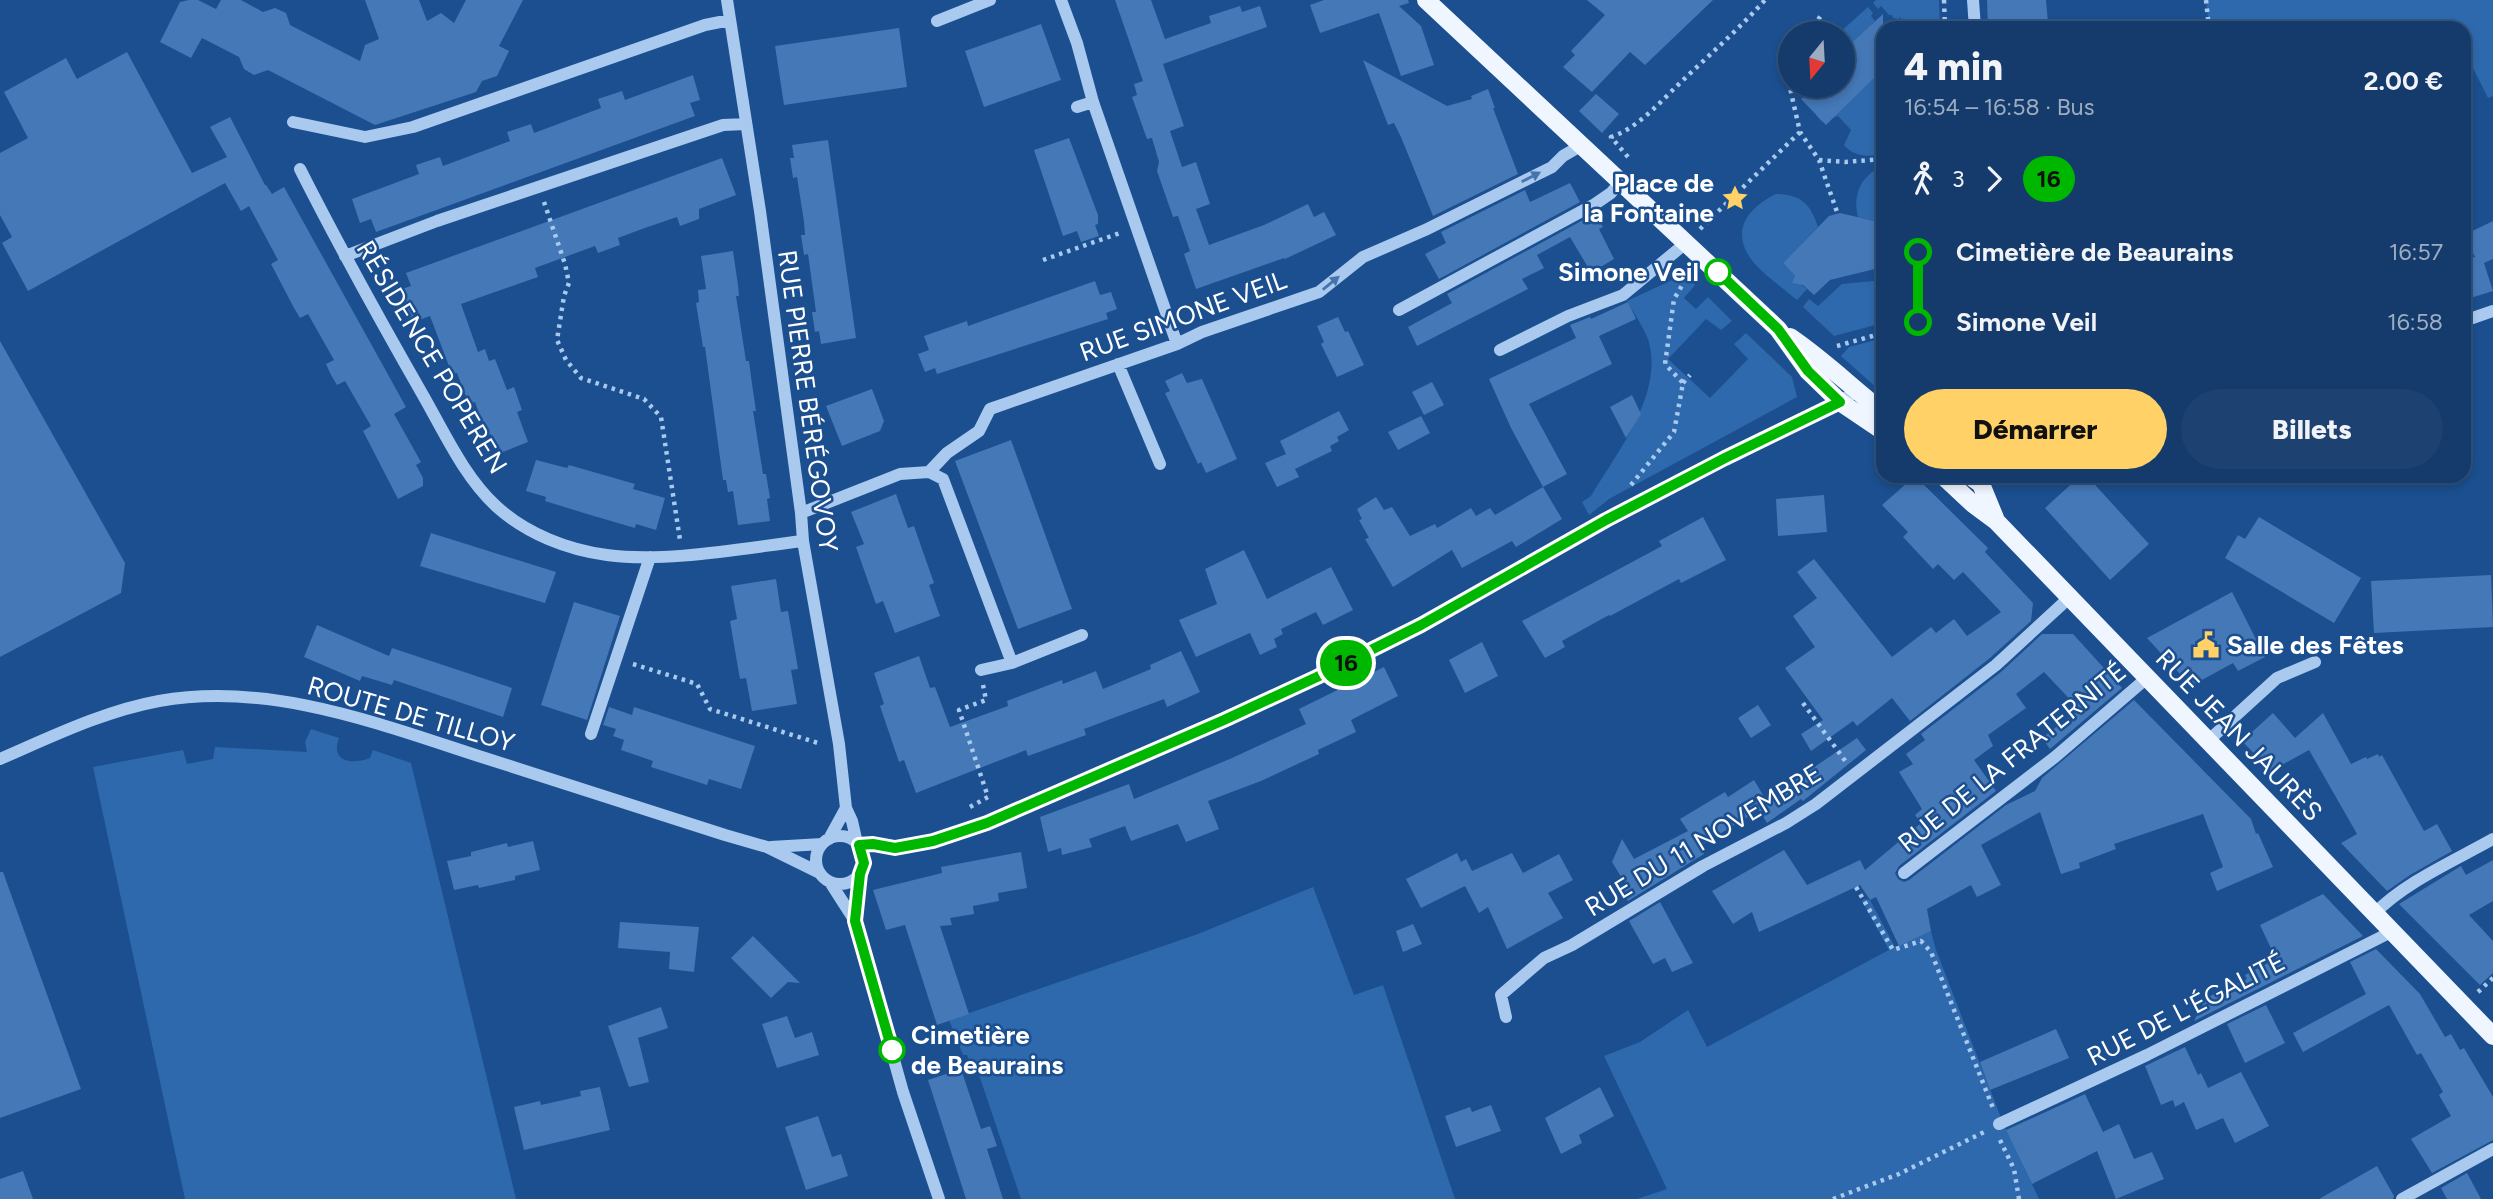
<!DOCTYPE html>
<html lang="fr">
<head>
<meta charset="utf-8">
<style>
	:root { --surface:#143b6b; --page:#1d4271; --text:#f1f3f6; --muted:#9dadc1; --line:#33557e; --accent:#ffd166 }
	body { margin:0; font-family:Figtree,sans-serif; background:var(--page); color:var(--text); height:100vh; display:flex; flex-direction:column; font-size:26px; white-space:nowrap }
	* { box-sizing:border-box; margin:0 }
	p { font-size:23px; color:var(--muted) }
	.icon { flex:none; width:38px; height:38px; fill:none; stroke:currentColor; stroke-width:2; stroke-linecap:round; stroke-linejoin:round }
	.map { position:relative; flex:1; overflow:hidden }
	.panel { position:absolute; left:1876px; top:21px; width:595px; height:462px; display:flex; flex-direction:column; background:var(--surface); border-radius:21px; box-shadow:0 4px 10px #0003,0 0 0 2px var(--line) }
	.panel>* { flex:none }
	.badge { padding:0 14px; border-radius:23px; font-size:24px; line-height:46px }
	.needle { width:46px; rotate:198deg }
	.buttons { position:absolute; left:1778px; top:21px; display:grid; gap:14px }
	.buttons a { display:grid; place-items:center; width:77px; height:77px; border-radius:50%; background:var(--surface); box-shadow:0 4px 10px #0003,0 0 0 2px var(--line); font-size:35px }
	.map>.badge { position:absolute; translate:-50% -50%; box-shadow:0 0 0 4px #fff }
	.legs { display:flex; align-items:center; gap:10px; height:77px; padding:0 28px; font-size:23px }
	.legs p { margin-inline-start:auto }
	.headline { display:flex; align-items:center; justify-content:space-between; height:119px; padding:0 28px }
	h1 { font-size:38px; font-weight:800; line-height:52px }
	.primary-button { display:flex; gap:14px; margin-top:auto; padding:14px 28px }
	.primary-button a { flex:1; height:80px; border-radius:42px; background:var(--accent); color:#111; font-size:28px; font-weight:800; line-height:80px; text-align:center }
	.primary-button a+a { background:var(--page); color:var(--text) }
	ul { padding:0 28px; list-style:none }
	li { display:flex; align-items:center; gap:24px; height:70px; font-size:26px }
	li i { display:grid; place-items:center; width:10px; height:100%; margin:0 9px; background:currentColor }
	li i::after { content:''; width:18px; height:18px; margin:-9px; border:5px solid; border-radius:50%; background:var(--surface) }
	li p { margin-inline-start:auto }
	li:first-child i { background:linear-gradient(#0000 50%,currentColor 0) }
	li:last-child i { background:linear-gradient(currentColor 50%,#0000 0) }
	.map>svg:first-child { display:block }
	.green { fill:#2e69ad }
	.building { fill:#4478b7 }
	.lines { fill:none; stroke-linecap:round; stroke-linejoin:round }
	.path { stroke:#a9c9ee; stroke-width:4.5; stroke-dasharray:3.5 5; stroke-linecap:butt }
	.minor { stroke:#a9c9ee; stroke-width:12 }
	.major { stroke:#f0f6ff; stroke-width:18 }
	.oneway { fill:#4674ac }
	.line-1-casing { stroke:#fff; stroke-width:16 }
	.line-1 { stroke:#00b700; stroke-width:10 }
	.stop-1-dot { fill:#fff; stroke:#00b700; stroke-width:3.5 }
	.labels { text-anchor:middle; stroke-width:5; stroke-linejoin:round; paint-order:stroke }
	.poi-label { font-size:26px; font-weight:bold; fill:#fff; stroke:#1b4f8f; text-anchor:end }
	.stop-label { font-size:26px; font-weight:bold; fill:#fff; stroke:#1b4f8f; text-anchor:end }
	.street-label { font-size:26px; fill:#fff; stroke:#1b4f8f }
</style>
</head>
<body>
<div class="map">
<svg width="2493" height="1199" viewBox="0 0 2493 1199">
	<rect width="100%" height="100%" fill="#1b4f8f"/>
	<path class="green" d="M1876 0H1939L1940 28H1906L1908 23 1904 24 1900 17 1899 19 1893 18 1892 15H1889L1881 6 1878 9 1873 3Z
		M2206 0H2493V96L2488 98 2464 50V28L2452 26 2447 28H2209Z
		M1868 7 1873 13 1871 16 1875 21 1843 55V33H1839Z
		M1883 65V154C1868 157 1854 157 1844 145L1851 130 1838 116 1822 122 1816 115Z
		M1883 166V223L1858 217C1852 194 1862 175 1883 166Z
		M1776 194C1801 195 1810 203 1818 227L1783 263 1795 276 1794 279 1807 289 1797 300C1783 288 1761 273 1751 259 1730 230 1749 207 1776 194Z
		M1683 275 1695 285 1684 298 1696 309 1708 297 1732 321 1721 330 1706 319 1668 359 1710 398 1748 359 1734 344 1746 333 1792 377 1797 397 1609 499 1589 515 1582 502 1591 496C1617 452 1665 393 1648 339 1643 326 1634 314 1627 301Z
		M1874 281 1883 285V323L1834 336 1803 307 1809 299 1818 306 1842 284Z
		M1883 338V390L1878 389 1841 356 1849 347Z
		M311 729 339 738C330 762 352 765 370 758L373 750 411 763 516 1199H185L93 767 183 750 187 764 213 759 215 747 307 752 305 742Z
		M1313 887 1354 995 1383 985 1455 1199H1021L977 1069 971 1066 967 1055H963L949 1020 1198 934Z
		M1864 899 1870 900 1895 947 1931 931 1936 950 2003 1123 2039 1199H1637L1667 1189 1604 1056 1640 1042 1688 1010 1707 1047 1889 950 1862 901Z"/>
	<path class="building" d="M189 0H198L216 9 221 0H241L263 12 275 8 286 13 290 25 360 61 365 45 379 39 365 0H419L427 21 441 13 454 23 466 0H523L499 46 509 51 497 76 482 81 476 92 375 125 268 70 254 75 244 69 239 57 202 38 191 58 160 42 180 2Z
		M1115 0H1151L1165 39 1211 23 1209 16 1240 6 1242 12 1260 6 1267 27 1163 64 1184 126 1170 131 1182 167 1196 162 1210 204 1196 209 1209 245 1264 225 1308 204 1314 217 1324 212 1336 235 1285 259 1284 258 1196 289 1184 254 1190 251 1178 216 1173 217 1157 171 1159 162 1152 138 1147 139 1132 97 1137 95 1134 84 1143 81Z
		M1324 0H1408L1409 3 1399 6 1421 26 1434 65 1401 76 1379 13 1320 33 1310 5Z
		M1587 0H1713L1645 65 1630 52 1592 92 1563 67 1575 55 1571 51 1605 15Z
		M1987 0H2046L2048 22 2024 24V28H1988Z
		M1883 14V69L1826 125 1801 99 1816 86H1843V51Z
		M1041 24 1061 80 984 107 965 51Z
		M899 28 907 87 784 105 775 46Z
		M127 52 192 173 227 157 210 127 230 117 265 185H266L272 194 284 187 406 407 394 414 421 462 416 465 423 478V486L398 499 363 431 371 426 345 381 337 385 331 375 326 364 334 360 308 314 300 318 294 308 271 264 278 260 249 206 241 211 225 183 28 291 2 243 12 237 0 215V153L28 138 4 92 66 58 77 79Z
		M1363 60 1447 106 1472 99 1471 96 1488 89 1495 108H1493L1518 174 1433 216 1401 137 1394 123 1388 125Z
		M693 75 700 100 690 103 695 116 376 232 371 219 360 223 352 199 419 174 416 165 440 157 443 166 510 141 507 132 531 124 534 133 601 108 598 99 622 91 625 100Z
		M1596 94 1619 114 1602 133 1579 111Z
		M1069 138 1098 215V224L1095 225 1099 236 1081 242 1077 231 1063 236 1034 150Z
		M828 140 856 338 821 344 819 331 815 332 812 312H816L808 254 804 255 801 235H805L804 222 797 177 793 178 790 158H794L792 145Z
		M722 158 736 195 699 209V219L680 226 677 217 642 229 618 238 620 245 598 253 595 246 535 268 538 277 461 304 478 352 485 349 489 361 495 359 507 390 514 387 522 410 517 412 528 442 498 454 491 434 487 436 475 402 469 404 457 373 452 374 430 316 411 323 399 290 411 286 406 273Z
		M1570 183 1580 202 1439 279 1425 254 1446 243 1441 232 1525 190 1530 202Z
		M1596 213 1603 227 1599 229 1614 259 1599 268 1594 266 1589 269 1570 237 1537 255 1544 268 1522 279 1528 289 1417 346 1408 327 1452 303 1447 294Z
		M1840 213 1883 223V267L1830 280 1814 295 1803 285 1792 283 1795 276 1783 263 1829 216Z
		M2493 221V259L2484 263 2493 291 2464 300V260L2475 257 2464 235Z
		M733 251 738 285 739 296H736L746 361H749L752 384 756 411H753L763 474H766L770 498 767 499 770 521 738 525 733 491 728 492 726 480H723L705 347H703L696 303 699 302 698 290 706 289 701 256Z
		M1095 281 1100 295 1111 292 1117 309 1106 313 1108 319 937 374 935 368 925 372 918 354 929 350 924 336 967 321 968 326Z
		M1628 302 1636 319 1599 336 1612 364 1529 404 1567 474 1543 487 1511 428 1489 379 1576 338 1570 325 1590 317 1591 319Z
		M1338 317 1345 332 1348 331 1364 365 1337 377 1321 344 1324 342 1317 326Z
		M0 341 125 563 121 593 0 657Z
		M1182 373 1187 383 1202 379 1237 459 1206 473 1201 462 1198 464 1165 393 1170 391 1165 381Z
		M1432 382 1444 405 1424 415 1412 392Z
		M872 389 884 421 880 431 842 446 826 406Z
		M1632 395 1641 414 1626 438 1610 407Z
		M1339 411 1349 430 1337 437 1339 441 1330 446 1332 451 1295 469 1299 477 1277 487 1265 463 1286 454 1280 441Z
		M1421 416 1430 433 1398 450 1388 432Z
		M1011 440 1072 609 1018 629 955 461Z
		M536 460 567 468 569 465 635 484 633 489 665 498 656 530 636 524 635 528 587 514 545 501 546 497 526 491Z
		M1915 476 1988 548 1985 552 2033 603 2031 621 1990 658 1910 721 1892 698 1857 726 1853 721 1811 751 1801 734 1823 720 1785 668 1815 647 1793 616 1817 598 1797 572 1814 559 1892 657 1931 627 1936 633 1954 619 1967 636 2001 612 1963 572 1954 580 1938 564 1933 569 1903 537 1908 532 1882 505Z
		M2080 476H2087L2149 544 2110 580 2045 508Z
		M1543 487 1562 519 1516 547 1512 541 1462 568 1452 550 1393 587 1365 539 1369 538 1359 520 1362 519 1357 509 1376 497 1384 510 1392 507 1410 536 1435 524 1437 528 1471 508 1476 516 1490 508 1495 515Z
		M896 494 908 528 914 526 922 549 934 583 929 585 940 616 895 633 883 601 876 604 856 547 864 544 851 512Z
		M1824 495 1827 532 1778 536 1776 499Z
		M1703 517 1726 560 1681 583 1679 579 1610 616 1609 615 1562 641 1565 647 1545 658 1522 621 1662 546 1659 541Z
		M2259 517 2361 578 2334 623 2225 558 2238 535 2245 539Z
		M431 533 556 572 545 603 420 566Z
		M1244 550 1267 599 1331 567 1353 610 1323 625 1316 612 1281 629 1283 634 1274 639 1277 647 1260 655 1250 633 1196 657 1179 620 1217 604 1205 569Z
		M2491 575 2493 627 2374 633 2371 581Z
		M776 579 781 612 788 611 798 669 791 670 797 704 752 711 746 678 740 679 737 662 730 621 737 619 731 586Z
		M2232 592 2265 657 2238 671 2233 663 2191 686 2147 638Z
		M574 602 620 616 587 720 541 705Z
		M317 625 389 656 392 648 512 688 503 717 394 680 392 685 362 676 360 681 304 657Z
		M2042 634H2073L2122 688 2050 749 2042 738 2079 709 2044 672 2016 694 2026 708 1988 735 1993 746 1974 760 1996 791 1899 866 1895 873 1898 879 1904 882 1909 880 2006 805 2035 791 2042 778 2134 700 2251 819 2256 834 2258 833 2273 867 2217 891 2210 873 2223 867 2203 814 2114 844 2116 849 2079 863 2080 868 2061 874 2040 812 1981 845 2001 885 1977 897 1971 885 1927 909 1931 931 1899 946 1876 897 1870 900 1860 885 1759 932 1752 912 1733 924 1712 891 1784 850 1807 885 1860 860 1865 870 1921 823 1915 815 1922 809 1899 772 1913 764 1906 754 1925 740 1921 734 2001 672Z
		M1482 642 1498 676 1465 693 1449 660Z
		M1181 651 1200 692 1167 707 1164 699 1084 729 1086 735 1064 743 1028 756 1026 750 916 793 904 760 899 762 880 706 884 704 874 673 919 656 930 688 935 687 950 727 1008 706 1007 701 1062 680 1063 684 1096 671 1103 689 1151 669 1150 665Z
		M1384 667 1398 696 1351 720 1356 732 1318 750 1319 754 1261 781 1208 801 1219 829 1186 842 1178 824 1131 841 1125 826 1089 839 1092 847 1062 855 1061 848 1048 852 1040 817 1129 784 1134 799 1232 758 1306 724 1299 709Z
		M1758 705 1771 725 1751 738 1738 718Z
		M609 707 632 715 634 707 755 746 741 789 709 779 707 785 651 767 653 761 621 750 624 740 613 736 616 729 603 725Z
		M2273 713 2295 738 2323 713 2351 764 2366 757 2367 759 2378 754 2379 757 2382 755 2424 831 2437 824 2452 851 2410 875 2387 891 2341 843 2357 834 2309 750 2269 772 2265 765 2242 741Z
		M1857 738 1866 750 1803 801 1801 799 1767 823 1759 810 1700 846 1704 854 1628 901 1619 887 1625 883 1612 862 1622 839 1634 859 1688 831 1680 819 1725 792 1728 797 1754 780 1766 800Z
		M533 841 540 870 515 876V880L479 888 478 885 454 890 447 861 471 856V852L507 843 508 847Z
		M1021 852 1027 888 998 893 999 901 973 906 974 914 950 918 952 925 940 926 969 1014 937 1025 905 925 886 930 873 890 942 873 941 867Z
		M1457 853 1461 862 1466 859 1472 871 1512 853 1523 873 1559 854 1573 880 1548 893 1563 918 1507 949 1488 907 1479 913 1465 886 1421 908 1406 879Z
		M2493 860V901L2469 915 2493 941V973L2480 985 2399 904 2461 866 2466 875Z
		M0 872H3L81 1089 0 1118Z
		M2323 894 2363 936 2194 1021 2206 998 2247 979 2245 975 2276 959 2260 925Z
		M1660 902 1693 963 1672 972 1665 958 1653 964 1629 921Z
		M620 922 699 927 694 972 669 969 670 952 618 948Z
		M1413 924 1422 944 1403 952 1396 931Z
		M753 936 800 983 788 982 771 998 731 958Z
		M2376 949 2420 994 2445 1037 2451 1034 2460 1050 2464 1048 2493 1097V1140L2432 1173 2411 1139 2451 1116 2439 1095 2443 1092 2421 1053 2417 1055 2389 1005 2303 1052 2293 1033 2366 994 2350 962Z
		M2266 1005 2285 1043 2245 1063 2227 1024Z
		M661 1007 668 1028 638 1038 649 1082 629 1087 608 1026Z
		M787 1016 795 1038 812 1032 819 1055 777 1068 762 1024Z
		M2056 1029 2069 1058 1990 1090 1980 1062Z
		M2185 1047 2198 1075 2201 1073 2208 1088 2241 1072 2269 1126 2235 1143 2223 1118 2196 1130 2184 1102 2175 1107 2173 1100 2161 1105 2145 1066Z
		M961 1069 981 1129 990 1126 997 1146 987 1149 1003 1199H966L953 1158 928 1080Z
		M600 1087 610 1130 524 1150 514 1107 540 1101 541 1105 581 1096 580 1091Z
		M1600 1087 1614 1116 1579 1135 1582 1143 1561 1154 1545 1118Z
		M2085 1094 2103 1132 2119 1124 2134 1159 2152 1152 2164 1179 2116 1199 2097 1151 2032 1184 2006 1130Z
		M1491 1105 1501 1131 1456 1147 1445 1116 1470 1107 1472 1112Z
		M818 1116 832 1157 841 1154 848 1176 806 1190 785 1127Z
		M2377 1166 2394 1196 2393 1199H2319Z
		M23 1171 33 1199H0V1179Z
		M2467 1173 2481 1199H2447L2441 1188Z"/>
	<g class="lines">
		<path class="path" d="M1944 0 1945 28
			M2206 0 2209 28
			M1808 33 1823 13
			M1790 58 1785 66 1800 132 1819 160 1837 212
			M1628 157 1611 137C1638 128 1659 103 1679 84 1708 56 1738 30 1765 0
			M1819 160 1845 162 1883 159
			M544 202 565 264 569 283 564 296 557 340 566 360 581 378 644 399 661 417 680 540
			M1700 229 1800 132
			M1043 260 1120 233
			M1837 346 1883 333
			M1683 383 1690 375
			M1631 485 1674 432 1683 383 1665 364 1674 299 1683 284 1681 268
			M633 664 697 684 710 709 821 744
			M1803 703 1846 762
			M970 807 988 797 959 710 986 700 983 685
			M1856 887 1893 950 1921 941 1931 952 1993 1108
			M2478 992 2493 978
			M2000 1140 2014 1169 2019 1199
			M1833 1199 1899 1174 1986 1131"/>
		<path class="minor" d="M727 0 760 211 801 513 803 541 839 744 846 808 852 821 857 843
			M1061 0 1077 43 1093 102 1177 344
			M1973 0 1975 28
			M937 21 990 0
			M1077 107 1093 102
			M293 122 365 137 413 127 705 25 730 20
			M300 169C339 246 381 322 424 397 445 434 465 478 497 507 527 534 568 550 607 555 666 563 744 548 803 541
			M345 256 437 221 723 125 746 124
			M1399 310 1595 204 1611 193 1621 181
			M2464 321 2493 311
			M1500 350 1568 316 1623 295 1687 242
			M1118 364 1160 464
			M929 472 943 479 1012 663
			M801 513 900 474 929 472 947 453 979 431 990 409 1177 344 1202 332 1319 292 1363 257 1425 230 1552 167 1563 156 1582 145
			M981 670 1012 663 1082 635
			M591 734 650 557
			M2209 740 2277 678 2315 662
			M0 759C51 737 104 711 159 701 272 681 382 725 488 759 567 785 646 810 725 835L767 847 820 873
			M816 860a24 24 0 1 1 48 0a24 24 0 1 1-48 0Z
			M829 839 846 808
			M859 845C872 843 884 849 897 848 927 845 958 832 987 823L1317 677 1421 625 1606 520 1857 392
			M771 847 822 844
			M1904 873 2055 757 2148 677
			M830 882 855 921 903 1092 939 1199
			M2374 914C2405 882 2454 861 2493 839
			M855 921 860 874
			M1506 1017 1501 995 1544 958 1572 945 1703 866 1786 823 1816 804 1996 665 2070 597
			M1999 1124 2147 1055 2391 932
			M2402 1199 2493 1149"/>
		<path class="major" d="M1426 0 1778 329 1808 371 1840 402 1883 431
			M1790 337C1824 360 1851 387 1883 412
			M1943 476 1973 504 1996 521 2493 1036
			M1970 476 1981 484 1995 518"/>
	</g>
	<defs><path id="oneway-solid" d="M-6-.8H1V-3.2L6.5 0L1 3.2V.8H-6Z" transform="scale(1.75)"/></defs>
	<g class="oneway">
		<use href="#oneway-solid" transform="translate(1531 177) rotate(-27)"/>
		<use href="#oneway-solid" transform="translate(1331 283) rotate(-39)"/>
	</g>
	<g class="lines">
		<g class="line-1-casing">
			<path id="line-1" d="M892 1050 855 921 860 874 864 863 859 845 873 844 895 848 933 841 987 823 1224 720 1317 677 1421 625 1606 520 1725 458 1840 402 1808 371 1778 329 1718 272"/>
		</g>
		<use href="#line-1" class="line-1"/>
	</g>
	<defs>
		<g id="sight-bare" transform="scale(2.1)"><path d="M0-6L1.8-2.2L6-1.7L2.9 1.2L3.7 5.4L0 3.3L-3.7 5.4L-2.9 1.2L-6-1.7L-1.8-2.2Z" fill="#ffd166" stroke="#1b4f8f" stroke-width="2.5" paint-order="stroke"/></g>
		<g id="civic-bare" transform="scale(2.1)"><path d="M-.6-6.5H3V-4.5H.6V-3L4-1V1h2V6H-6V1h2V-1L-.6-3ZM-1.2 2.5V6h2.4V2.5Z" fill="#ffd166" stroke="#1b4f8f" stroke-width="2.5" paint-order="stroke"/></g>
	</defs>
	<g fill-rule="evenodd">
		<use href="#sight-bare" x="1735" y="198"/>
		<use href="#civic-bare" x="2206" y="645"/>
	</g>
	<g class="stop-1-dot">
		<circle cx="1718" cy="272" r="12"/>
		<circle cx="892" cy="1050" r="12"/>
	</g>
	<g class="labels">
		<g class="poi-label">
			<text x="1714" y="192">Place de<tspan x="1714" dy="30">la Fontaine</tspan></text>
			<text x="2227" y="654" text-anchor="start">Salle des Fêtes</text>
		</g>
		<g class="stop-label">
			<text x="1699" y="281">Simone Veil</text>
			<text x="911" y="1044" text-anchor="start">Cimetière<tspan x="911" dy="30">de Beaurains</tspan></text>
		</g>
		<g class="street-label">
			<text transform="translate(1183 316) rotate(-20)" y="9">RUE SIMONE VEIL</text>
			<text transform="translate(432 357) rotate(59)" y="9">RÉSIDENCE POPEREN</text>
			<text transform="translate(808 401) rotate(82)" y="9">RUE PIERRE BÉRÉGOVOY</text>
			<text transform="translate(411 714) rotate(16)" y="9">ROUTE DE TILLOY</text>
			<text transform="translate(2239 735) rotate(46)" y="9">RUE JEAN JAURÈS</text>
			<text transform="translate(2012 757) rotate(-39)" y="9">RUE DE LA FRATERNITÉ</text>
			<text transform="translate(1703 840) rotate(-31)" y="9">RUE DU 11 NOVEMBRE</text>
			<text transform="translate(2186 1009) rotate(-27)" y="9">RUE DE L'ÉGALITÉ</text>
		</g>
	</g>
</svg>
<div class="buttons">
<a><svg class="needle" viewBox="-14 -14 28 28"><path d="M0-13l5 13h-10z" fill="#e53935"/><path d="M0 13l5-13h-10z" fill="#9dadc1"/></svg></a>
</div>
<b class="badge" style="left:1346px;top:663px;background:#00b700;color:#111">16</b>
<section class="panel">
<div class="headline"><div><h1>4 min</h1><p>16:54 – 16:58 · Bus</p></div><b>2.00 €</b></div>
<div class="legs"><svg class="icon" aria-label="walk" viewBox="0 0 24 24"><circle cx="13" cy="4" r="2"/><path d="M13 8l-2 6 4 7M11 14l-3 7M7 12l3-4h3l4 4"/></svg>3<svg class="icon" aria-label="forward" viewBox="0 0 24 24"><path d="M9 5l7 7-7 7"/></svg><b class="badge" style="background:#00b700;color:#111">16</b></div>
<ul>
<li><i style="color:#00b700"></i><b>Cimetière de Beaurains</b><p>16:57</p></li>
<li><i style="color:#00b700"></i><b>Simone Veil</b><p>16:58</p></li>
</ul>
<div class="primary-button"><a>Démarrer</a><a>Billets</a></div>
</section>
</div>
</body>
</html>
